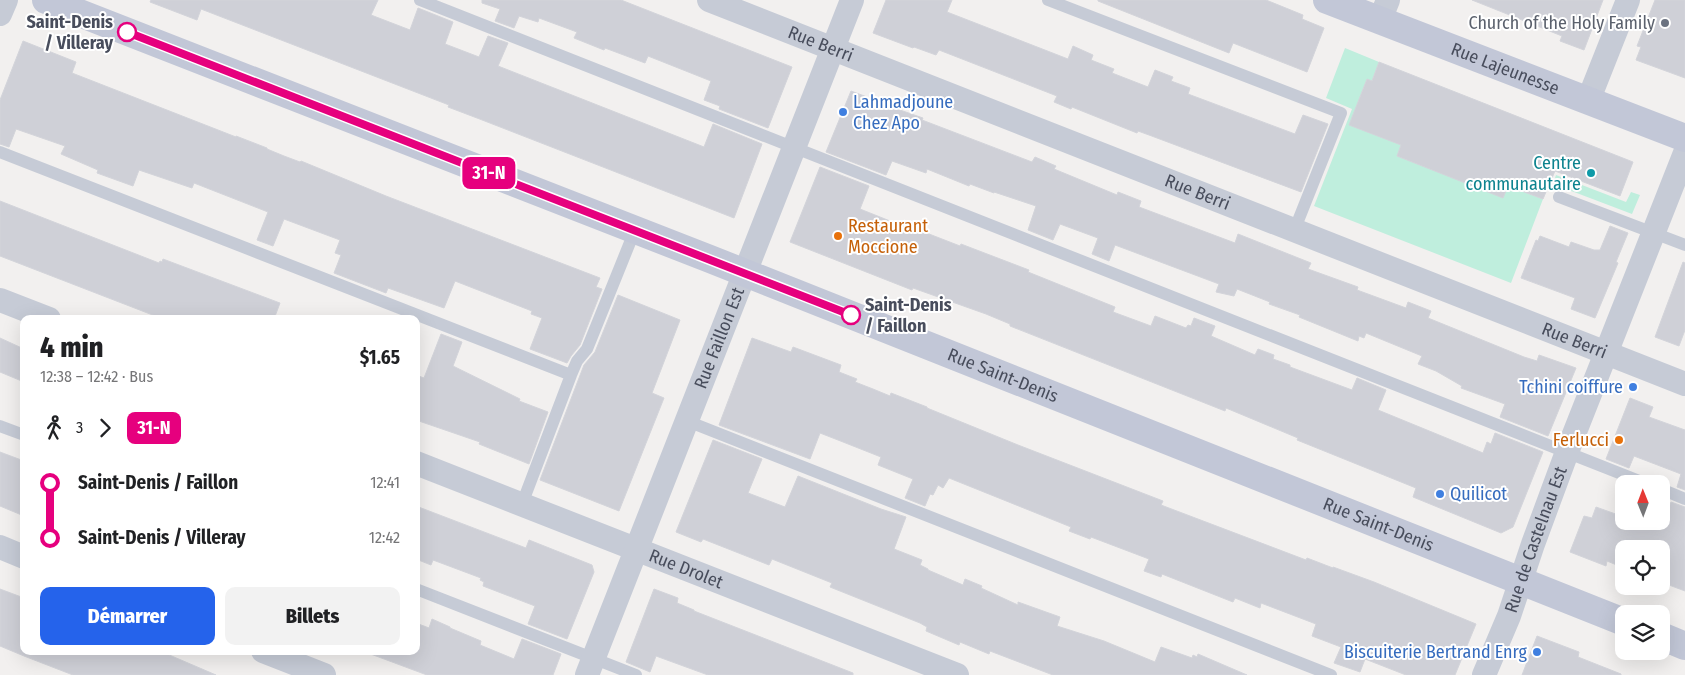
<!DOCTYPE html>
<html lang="fr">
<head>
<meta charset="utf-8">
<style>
	:root { --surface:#fff; --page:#f2f2f2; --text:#202124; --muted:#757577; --accent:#2563eb }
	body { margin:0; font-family:"Fira Sans Condensed",sans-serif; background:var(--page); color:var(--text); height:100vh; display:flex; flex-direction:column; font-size:19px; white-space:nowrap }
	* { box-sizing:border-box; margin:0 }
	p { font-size:16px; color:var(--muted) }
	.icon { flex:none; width:28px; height:28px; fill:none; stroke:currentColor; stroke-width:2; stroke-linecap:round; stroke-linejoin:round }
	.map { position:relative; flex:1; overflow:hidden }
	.side { position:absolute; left:20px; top:315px; width:400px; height:340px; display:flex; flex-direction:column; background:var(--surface); border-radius:10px; box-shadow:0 5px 20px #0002 }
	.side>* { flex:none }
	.badge { padding:0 10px; border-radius:8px; font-size:18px; line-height:32px }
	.needle { width:32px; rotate:359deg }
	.tools { position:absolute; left:1615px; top:475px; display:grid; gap:10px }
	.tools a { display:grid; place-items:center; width:55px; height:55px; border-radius:10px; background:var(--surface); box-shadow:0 5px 20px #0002; font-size:25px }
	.map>.badge { position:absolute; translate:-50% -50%; box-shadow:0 0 0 2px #fff }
	.legs { display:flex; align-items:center; gap:8px; height:55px; padding:0 20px; font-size:16px }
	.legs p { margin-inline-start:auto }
	.summary { display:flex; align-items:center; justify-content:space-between; height:85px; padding:0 20px }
	h1 { font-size:28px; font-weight:800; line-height:38px }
	.action { display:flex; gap:10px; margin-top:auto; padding:10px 20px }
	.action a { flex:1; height:58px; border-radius:10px; background:var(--accent); color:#fff; font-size:20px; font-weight:800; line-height:58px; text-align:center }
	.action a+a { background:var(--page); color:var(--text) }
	ul { padding:0 20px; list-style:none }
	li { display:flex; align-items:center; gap:18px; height:55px; font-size:19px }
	li i { display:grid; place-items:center; width:8px; height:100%; margin:0 6px; background:currentColor }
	li i::after { content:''; width:12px; height:12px; margin:-6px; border:4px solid; border-radius:50%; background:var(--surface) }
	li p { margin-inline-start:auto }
	li:first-child i { background:linear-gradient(#0000 50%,currentColor 0) }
	li:last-child i { background:linear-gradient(currentColor 50%,#0000 0) }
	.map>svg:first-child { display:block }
	.green { fill:#bfeedd }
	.building { fill:#cfd0d7; stroke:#d3d4da }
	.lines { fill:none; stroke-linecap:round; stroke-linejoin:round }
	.lane { stroke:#c6cbd6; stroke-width:12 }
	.street { stroke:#c6cbd6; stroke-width:24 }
	.secondary { stroke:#c2c7d7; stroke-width:28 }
	.line-1-casing { stroke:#fff; stroke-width:11 }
	.line-1 { stroke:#e6007e; stroke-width:8 }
	.worship-dot { fill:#6b7280; stroke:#fff; stroke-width:2 }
	.stop-1-dot { fill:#fff; stroke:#e6007e; stroke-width:2.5 }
	.shop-dot { fill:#3f7fe0; stroke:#fff; stroke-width:2 }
	.culture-dot { fill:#0f9aa8; stroke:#fff; stroke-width:2 }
	.food-dot { fill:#e8710a; stroke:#fff; stroke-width:2 }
	.labels { text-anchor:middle; stroke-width:4; stroke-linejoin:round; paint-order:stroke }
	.stop-label { font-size:18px; font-weight:bold; fill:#484d5c; stroke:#fff; text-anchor:end }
	.worship-label { font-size:18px; fill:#5b616d; stroke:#fff; text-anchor:end }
	.street-label { font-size:18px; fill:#484d5c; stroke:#fff }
	.shop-label { font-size:18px; fill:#366cbe; stroke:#fff; text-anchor:start }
	.culture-label { font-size:18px; fill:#0d838f; stroke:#fff; text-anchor:end }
	.food-label { font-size:18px; fill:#c56008; stroke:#fff; text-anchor:start }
</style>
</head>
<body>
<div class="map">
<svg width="1685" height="675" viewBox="0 0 1685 675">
	<rect width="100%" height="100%" fill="#f2f0ef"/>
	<path class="green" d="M1345 48 1379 62 1372 81 1367 79 1358 102 1401 145 1397 156 1503 197 1508 186 1543 199 1511 283 1314 206 1352 109 1326 98Z
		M1556 175 1626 202 1631 192 1640 195 1632 214 1553 184Z"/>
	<path class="building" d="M151 0H378L371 15 410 30 418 8 453 22 445 44 479 57 488 36 508 43 498 66 554 88 704 147 713 124 762 144 734 218 477 118 448 107 449 105 201 9 197 20 150 2Z
		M482 0H621L792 67 768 128 719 109 720 106 704 100 711 81 648 56 645 63 605 48 604 50 574 38 577 32 539 18 538 22 519 16 514 28 495 21 500 9 482 3Z
		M886 0H952L947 12 1068 59 1073 46 1093 55 1091 60 1114 69 1112 73 1148 87 1155 70 1173 77 1171 81 1190 88 1188 94 1295 134 1303 115 1328 124 1301 192 1149 135 1138 131 1137 133 1072 107 1071 109 1054 102 1057 96 939 50 936 55 914 47 913 48 873 33Z
		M1098 0H1266L1303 15 1302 19 1324 28 1307 72 1233 43 1229 53 1098 1Z
		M1472 0H1603L1584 50 1560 41 1562 36Z
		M1655 0H1685V78L1636 60 1641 47 1637 46Z
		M23 41 76 62 72 73 236 137V136L267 148V149L284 156 300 162 301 161 386 196 600 278 596 287 602 289 580 345 571 356 567 363 530 349 542 318 531 314 532 311 455 281 444 308 388 288 386 293 334 273 341 255 335 253 340 240 284 219 273 246 257 240 268 212 194 183 192 188 139 170 133 186 97 173 98 170 61 154 65 146 16 129 9 147 0 144V100Z
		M1379 62 1633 162 1620 196 1555 171 1543 199 1508 186 1503 198 1397 156 1401 145 1349 125 1367 79 1372 81Z
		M851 91 875 100 874 101 923 118 922 120 1032 162 1035 157 1056 166 1054 169 1117 195 1118 192 1141 201 1139 207 1235 243 1238 234 1311 263 1308 269 1358 287 1357 290 1406 308 1408 302 1431 311 1428 318 1524 357 1537 361 1539 355 1576 368 1548 436 1500 417 1505 404 1461 388 1462 386 1436 371 1418 364 1422 356 1366 333 1364 338 1359 336 1358 341 1299 317 1300 315 1269 304 1270 302 1237 289 1234 296 1216 292 1219 284 1115 245 1109 261 1092 254 1098 238 1060 224 1053 240 1028 230 1036 206 994 192V193L970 184 969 186 927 169 926 173 892 161 886 175 826 152Z
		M820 167 869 186 860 209 910 229 911 227 960 246 961 244 1029 270 1028 272 1115 307 1113 312 1151 326 1155 316 1186 328 1188 325 1191 326 1194 318 1215 326 1211 336 1255 355 1258 349 1274 355 1273 359 1290 365V367L1352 390 1357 378 1386 390 1378 410 1483 453 1487 442 1491 444 1495 433 1543 452 1513 527 1501 533 1413 497 1416 488 1297 440 1298 438 1226 408 1225 411 1010 326V324L986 314 913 288 912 290 790 242Z
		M0 201 159 263 160 261 162 262 163 259 280 303 274 319H163L0 256Z
		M1610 226 1628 233 1616 262 1618 263 1595 318 1571 309 1575 298 1521 278 1536 240 1538 241 1540 236 1569 247 1571 242 1594 250H1600Z
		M1683 262 1685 263V330L1679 346 1655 337Z
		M618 295 680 320 652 393 664 398 619 511 540 480 579 378 584 365 595 352Z
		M441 334 462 342 453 366 520 399 519 401 548 412 529 464 479 444 480 442 416 420V375L424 378Z
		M0 338 24 349V382L0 372Z
		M752 338 791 352 793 347 841 365 839 372 857 379 855 382 873 389 890 396 891 393 927 407V408L1018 445 1163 501 1161 505 1306 560 1307 558 1333 568V567L1374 582 1476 624 1455 675H1406L1365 659 1360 672 1334 663 1341 647 1312 636 1316 624 1261 603 1260 608 1235 598 1233 602 1162 574 1161 577 1144 571 1149 559 1091 537 1090 539 1069 531 1071 527 949 478 943 488 938 485 933 495 930 494 925 506 905 498 913 479 878 465 881 457 838 440 820 433 810 459 719 425Z
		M1630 398 1653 407 1649 417 1685 430V490L1677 487 1681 474 1634 456 1629 468 1606 459Z
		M713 440 762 459 748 493 785 507 798 476 881 509 906 517 894 549 922 560 920 565 928 569V570L963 585 965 579 982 586 981 588 1018 605V602L1060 617 1057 626 1104 641 1155 662 1161 647 1192 658 1193 655 1197 657 1198 654 1247 675H1053L990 651 989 654 960 642 959 645 926 631 927 627 920 623 830 587 832 583 772 559 769 565 703 539 701 542 676 532Z
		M0 452 24 461V516L0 506Z
		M1671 502 1685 507V591L1661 582V549H1624V568L1607 561 1606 566 1570 552 1584 516 1592 518 1596 507 1624 517V521H1664Z
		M416 506 526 548 529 540 592 565 594 572 567 639 528 624 535 606 483 586 484 582 480 580 481 578 433 560 431 565 416 559Z
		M0 589 24 598V651H160L216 675H73L24 656 0 646Z
		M654 589 678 598 677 603 694 610V611L853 673V675H708L656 656 650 672 626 662Z
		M432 619 450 627V628L481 641 480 645 514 659 522 639 561 654 553 675H427L368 653 369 651H416V623L429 628Z
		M1537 636 1579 652 1578 657 1621 674V675H1522Z"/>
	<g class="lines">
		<path class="lane" d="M420 0 1647 484
			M1048 0 1341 113 1294 231
			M0 152 571 375
			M1559 197 1685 245
			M687 421 1331 675
			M0 426 24 435
			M1661 489 1685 499
			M522 504 571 375 577 361 587 349 635 230
			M416 589 636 675"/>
		<g class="street">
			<path id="s1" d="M709 0 1685 384"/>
			<path d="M0 14 6 0"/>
			<path d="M1380 20 1388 0"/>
			<path d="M1588 101 1628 0"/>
			<path d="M0 300 49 319"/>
			<path id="s2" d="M416 463 957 675"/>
			<path d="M0 547 24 557"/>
			<path d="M263 651 324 675"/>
			<path id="s3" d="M587 675 852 0"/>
			<path id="s4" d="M1484 675 1509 616 1533 544 1567 452 1685 153"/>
		</g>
		<g class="secondary">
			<path id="s5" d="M46 0 710 259 1624 622"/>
			<path id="s6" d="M1327 0 1685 138"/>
			<path d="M1661 636 1685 646"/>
		</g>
	</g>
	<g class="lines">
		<g class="line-1-casing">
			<path id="line-1" d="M127 32 851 315"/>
		</g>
		<use href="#line-1" class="line-1"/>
	</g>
	<circle class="worship-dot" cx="1665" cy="23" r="5"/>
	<g class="stop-1-dot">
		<circle cx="127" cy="32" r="9"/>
		<circle cx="851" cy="315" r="9"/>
	</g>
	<g class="shop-dot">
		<circle cx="843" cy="112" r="5"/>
		<circle cx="1633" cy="387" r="5"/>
		<circle cx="1440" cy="494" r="5"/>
		<circle cx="1537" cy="652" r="5"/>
	</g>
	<circle class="culture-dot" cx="1591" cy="173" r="5"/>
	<g class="food-dot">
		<circle cx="838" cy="236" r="5"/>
		<circle cx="1619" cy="440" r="5"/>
	</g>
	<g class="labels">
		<g class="stop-label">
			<text x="113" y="28">Saint-Denis<tspan x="113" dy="21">/ Villeray</tspan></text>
			<text x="865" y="311" text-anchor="start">Saint-Denis<tspan x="865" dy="21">/ Faillon</tspan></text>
		</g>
		<g class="worship-label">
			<text x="1655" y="29">Church of the Holy Family</text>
		</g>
		<g class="street-label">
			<text dy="6" stroke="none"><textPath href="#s1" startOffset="120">Rue Berri</textPath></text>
			<text dy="6" stroke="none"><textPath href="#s6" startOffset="191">Rue Lajeunesse</textPath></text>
			<text dy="6" stroke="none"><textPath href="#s1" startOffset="525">Rue Berri</textPath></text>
			<text dy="6" stroke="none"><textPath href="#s3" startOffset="362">Rue Faillon Est</textPath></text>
			<text dy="6" stroke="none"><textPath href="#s1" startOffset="930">Rue Berri</textPath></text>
			<text dy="6" stroke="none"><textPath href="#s5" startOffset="1028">Rue Saint-Denis</textPath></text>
			<text dy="6" stroke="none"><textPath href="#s5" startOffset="1432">Rue Saint-Denis</textPath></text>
			<text dy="6" stroke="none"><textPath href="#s4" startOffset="145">Rue de Castelnau Est</textPath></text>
			<text dy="6" stroke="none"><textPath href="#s2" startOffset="290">Rue Drolet</textPath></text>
		</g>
		<g class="shop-label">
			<text x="853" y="108">Lahmadjoune<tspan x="853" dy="21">Chez Apo</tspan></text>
			<text x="1623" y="393" text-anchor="end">Tchini coiffure</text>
			<text x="1450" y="500">Quilicot</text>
			<text x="1527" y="658" text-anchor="end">Biscuiterie Bertrand Enrg</text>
		</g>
		<g class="culture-label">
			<text x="1581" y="169">Centre<tspan x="1581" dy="21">communautaire</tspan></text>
		</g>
		<g class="food-label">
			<text x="848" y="232">Restaurant<tspan x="848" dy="21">Moccione</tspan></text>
			<text x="1609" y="446" text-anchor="end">Ferlucci</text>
		</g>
	</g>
</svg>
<div class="tools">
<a><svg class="needle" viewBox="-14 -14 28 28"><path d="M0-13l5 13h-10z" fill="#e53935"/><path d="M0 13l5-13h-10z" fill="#757577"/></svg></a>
<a><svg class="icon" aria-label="locate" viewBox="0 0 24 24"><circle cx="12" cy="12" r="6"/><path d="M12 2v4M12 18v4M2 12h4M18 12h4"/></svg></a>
<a><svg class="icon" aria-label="layers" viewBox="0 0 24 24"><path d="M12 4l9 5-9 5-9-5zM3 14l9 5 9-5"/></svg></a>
</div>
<b class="badge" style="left:489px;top:173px;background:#e6007e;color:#fff">31-N</b>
<section class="side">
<div class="summary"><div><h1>4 min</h1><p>12:38 – 12:42 · Bus</p></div><b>$1.65</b></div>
<div class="legs"><svg class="icon" aria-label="walk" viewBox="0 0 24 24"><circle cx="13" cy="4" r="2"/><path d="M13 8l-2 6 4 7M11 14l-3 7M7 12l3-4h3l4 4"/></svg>3<svg class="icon" aria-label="forward" viewBox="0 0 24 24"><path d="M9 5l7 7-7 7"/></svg><b class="badge" style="background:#e6007e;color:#fff">31-N</b></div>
<ul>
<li><i style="color:#e6007e"></i><b>Saint-Denis / Faillon</b><p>12:41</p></li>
<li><i style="color:#e6007e"></i><b>Saint-Denis / Villeray</b><p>12:42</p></li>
</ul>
<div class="action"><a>Démarrer</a><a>Billets</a></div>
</section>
</div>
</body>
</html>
